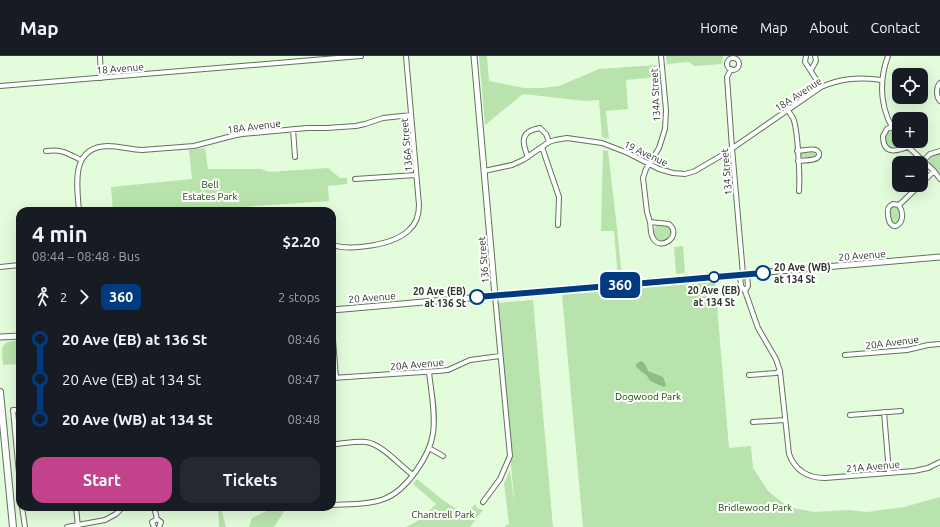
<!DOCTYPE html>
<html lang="en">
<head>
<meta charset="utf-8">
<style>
	:root { --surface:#171b24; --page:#242831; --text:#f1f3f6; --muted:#9ea1a6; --line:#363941; --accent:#c3428c }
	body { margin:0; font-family:Ubuntu,sans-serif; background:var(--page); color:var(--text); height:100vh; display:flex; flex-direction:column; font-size:15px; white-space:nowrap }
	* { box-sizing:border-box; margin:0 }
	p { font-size:13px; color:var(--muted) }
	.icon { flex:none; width:22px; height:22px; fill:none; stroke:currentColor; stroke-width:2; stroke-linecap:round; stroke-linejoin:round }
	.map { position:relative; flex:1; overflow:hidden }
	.side { position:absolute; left:16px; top:151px; width:320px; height:304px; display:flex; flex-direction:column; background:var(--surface); border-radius:12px; box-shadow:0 4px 16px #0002 }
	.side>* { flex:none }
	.badge { padding:0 8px; border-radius:6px; font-size:14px; line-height:26px }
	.controls { position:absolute; left:892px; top:12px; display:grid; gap:8px }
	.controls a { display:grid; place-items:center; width:36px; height:36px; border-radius:8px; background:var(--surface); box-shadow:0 4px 16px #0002; font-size:20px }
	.map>.badge { position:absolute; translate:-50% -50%; box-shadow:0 0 0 2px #fff }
	.legs { display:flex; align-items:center; gap:6px; height:44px; padding:0 16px; font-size:13px }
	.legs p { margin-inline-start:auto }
	.head { display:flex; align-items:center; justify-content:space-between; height:68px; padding:0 16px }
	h1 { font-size:22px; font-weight:700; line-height:30px }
	.button { display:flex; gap:8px; margin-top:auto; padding:8px 16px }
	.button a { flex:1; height:46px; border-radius:12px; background:var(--accent); color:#fff; font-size:16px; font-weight:700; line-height:46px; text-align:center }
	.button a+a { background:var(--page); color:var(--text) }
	ul { padding:0 16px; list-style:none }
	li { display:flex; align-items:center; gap:14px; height:40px; font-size:15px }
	li i { display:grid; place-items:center; width:6px; height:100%; margin:0 5px; background:currentColor }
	li i::after { content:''; width:10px; height:10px; margin:-5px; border:3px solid; border-radius:50%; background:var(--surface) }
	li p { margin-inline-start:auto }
	li:first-child i { background:linear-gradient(#0000 50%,currentColor 0) }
	li:last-child i { background:linear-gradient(currentColor 50%,#0000 0) }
	header { display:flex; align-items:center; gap:24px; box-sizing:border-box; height:56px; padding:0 20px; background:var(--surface); border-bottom:1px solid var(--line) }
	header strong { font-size:19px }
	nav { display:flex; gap:22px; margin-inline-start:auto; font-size:14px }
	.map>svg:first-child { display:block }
	.green { fill:#b8e3ac }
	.water { fill:#8fbc83 }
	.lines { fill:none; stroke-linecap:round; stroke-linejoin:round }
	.minor-casing { stroke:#5f7459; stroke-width:6 }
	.tertiary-casing { stroke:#5f7459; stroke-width:7 }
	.secondary-casing { stroke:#5f7459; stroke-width:8 }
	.minor { stroke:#fff; stroke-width:4 }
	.tertiary { stroke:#fff; stroke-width:5 }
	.secondary { stroke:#fff; stroke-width:6 }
	.line-1-casing { stroke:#fff; stroke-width:9 }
	.line-1 { stroke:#003b80; stroke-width:6 }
	.stop-1-dot { fill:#fff; stroke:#003b80; stroke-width:2 }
	.labels { text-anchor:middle; stroke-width:4; stroke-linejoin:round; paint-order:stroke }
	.street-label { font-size:10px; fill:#2c3529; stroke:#fff }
	.park-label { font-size:10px; fill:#164206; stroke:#fff }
	.stop-label { font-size:10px; font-weight:bold; fill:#2c3529; stroke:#fff; text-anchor:start }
</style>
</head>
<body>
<header>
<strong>Map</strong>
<nav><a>Home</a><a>Map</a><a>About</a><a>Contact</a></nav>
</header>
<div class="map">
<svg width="940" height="471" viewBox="0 0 940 471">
	<rect width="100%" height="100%" fill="#e3fcdc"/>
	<path class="green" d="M479 0H487L489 25 524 32H542L559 30 599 13 657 9 658 21 626 24 628 53 606 55 609 83 602 81 599 44 585 45 523 38 485 69Z
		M666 0H723L722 8 694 10 689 6 667 8Z
		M889 75C895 77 901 85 902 90L893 93C887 90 885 87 885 81Z
		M205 92 208 113H261L269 116 328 112 340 122H347V128L328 130 329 145 241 151 211 155H113L111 131 192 123 189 94Z
		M603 94 608 95 617 172 622 222H618L614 175H601Z
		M814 96 816 99 814 101H800V98L801 97Z
		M940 97V118L929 107V103L933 99Z
		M895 150 899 153C900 159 902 165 895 168L890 165V154L891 151Z
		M653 177a9 9 0 1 1 18 0a9 9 0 1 1-18 0Z
		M683 190 685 217 676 218 674 191Z
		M715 226 729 392 751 390 753 412 768 435 788 451 814 456 848 454 867 456 904 451 940 441V471H583L562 239Z
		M533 244 553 471H504L509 468 504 427 510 414 515 454 497 247Z
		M20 284V308L3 309C1 290 0 286 20 284Z
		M417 423C427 431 456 457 468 456L475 448 477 452 483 454 470 471H406L421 463 436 448 413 428Z
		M218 451H221L226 471H219Z
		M275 451H287L274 471H249L252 462Z"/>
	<path class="water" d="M641 305 645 308 648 315 663 321 666 329 664 331 650 325 647 320 636 311V308Z"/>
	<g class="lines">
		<g class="minor-casing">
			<path id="minor" d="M100 0 101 22
				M806 0 805 6 821 31
				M888 0C878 27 880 58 899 81
				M727 8a6 6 0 1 1 12 0a6 6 0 1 1-12 0Z
				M731 13 727 21 732 92 743 218
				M811 14 816 5 815 0
				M940 27C936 31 936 40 940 45
				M0 30 361 0
				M788 54C789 56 791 59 793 62 798 73 800 121 799 135
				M892 70 887 73 883 80C883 98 895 96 908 91
				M293 73 295 101
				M902 85 934 115 940 123
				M542 91 559 141 558 169
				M46 95C62 93 67 97 81 104
				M797 95C802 95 812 92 816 94 820 96 820 100 817 102 813 105 803 104 798 105
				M528 101C521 85 521 75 540 72L546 78 549 86
				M923 105 930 98 940 95
				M484 115 512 109 523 104 549 86 555 84 567 82 602 87 628 97 659 113 673 117 685 118 695 115 724 98 821 31C842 22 859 21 882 24
				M355 123 416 119
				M921 128 934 115
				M893 148 899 149C910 167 889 181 888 158 887 152 889 150 893 148Z
				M899 149 920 129
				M79 155C77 129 70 91 108 90 120 90 131 94 142 94L194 90 232 80 242 78 307 72H326L356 70 365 68 383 62 411 59
				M650 166 647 156 643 122 646 113 659 92 665 73 666 54 661 0
				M650 166 669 168C683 180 660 196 653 182 650 178 651 171 650 166Z
				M332 189C352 195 394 189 409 174 416 168 419 159 419 149L406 0
				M0 211 20 209
				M740 219 741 230 745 235 758 272 776 303 780 315 789 398C795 414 807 422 825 422L914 415 928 412 940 406
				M745 235 748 230 747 218
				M332 271 336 322
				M845 299 907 294 928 289 940 288
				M749 319 776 317 780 315
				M332 322 438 315 448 314 470 304 500 300
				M20 354H13L20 428
				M884 356 889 417
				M850 359 901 355
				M753 366 785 364
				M337 388C347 387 357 385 366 386 382 388 400 410 413 419
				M429 392 443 400
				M483 446 500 423 510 400 495 240
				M332 449C349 448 368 449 384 443 406 435 430 400 433 377 436 358 431 335 429 316
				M22 451 25 471
				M76 451 78 471
				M154 451 157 463
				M67 471 105 464 116 458 123 451
				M154 471 152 466 157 463 161 466 159 471"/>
		</g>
		<g class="tertiary-casing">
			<path id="tertiary" d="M474 0 495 240
				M332 254 940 201
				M0 281 20 280"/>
		</g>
		<g class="secondary-casing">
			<path id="secondary" d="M0 336 13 471"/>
		</g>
		<use href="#minor" class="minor"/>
		<use href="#tertiary" class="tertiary"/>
		<use href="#secondary" class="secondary"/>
	</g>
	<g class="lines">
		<g class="line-1-casing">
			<path id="line-1" d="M477 241 763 217"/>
		</g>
		<use href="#line-1" class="line-1"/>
	</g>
	<g class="stop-1-dot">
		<circle cx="763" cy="217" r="7"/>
		<circle cx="714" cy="221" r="5"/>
		<circle cx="477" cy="241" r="7"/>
	</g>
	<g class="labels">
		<g class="street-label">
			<text transform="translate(120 12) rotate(-5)" y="4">18 Avenue</text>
			<text transform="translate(798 38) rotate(-33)" y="4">18A Avenue</text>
			<text transform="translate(655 39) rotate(-93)" y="4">134A Street</text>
			<text transform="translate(254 70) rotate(-7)" y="4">18A Avenue</text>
			<text transform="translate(406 89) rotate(-95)" y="4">136A Street</text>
			<text transform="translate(646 97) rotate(25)" y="4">19 Avenue</text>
			<text transform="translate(726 116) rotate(-95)" y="4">134 Street</text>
			<text transform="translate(862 199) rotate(-5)" y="4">20 Avenue</text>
			<text transform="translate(483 204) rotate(-95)" y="4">136 Street</text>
			<text transform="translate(372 241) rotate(-5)" y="4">20 Avenue</text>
			<text transform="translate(892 286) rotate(-7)" y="4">20A Avenue</text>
			<text transform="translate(417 308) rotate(-5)" y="4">20A Avenue</text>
			<text transform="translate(873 410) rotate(-5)" y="4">21A Avenue</text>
		</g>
		<g class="park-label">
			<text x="210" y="132">Bell<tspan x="210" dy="12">Estates Park</tspan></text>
			<text x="648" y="344">Dogwood Park</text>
			<text x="755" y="455">Bridlewood Park</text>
			<text x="443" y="462">Chantrell Park</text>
		</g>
		<g class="stop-label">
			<text x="774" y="215">20 Ave (WB)<tspan x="774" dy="12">at 134 St</tspan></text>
			<text x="714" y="238" text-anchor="middle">20 Ave (EB)<tspan x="714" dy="12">at 134 St</tspan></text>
			<text x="466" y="239" text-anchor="end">20 Ave (EB)<tspan x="466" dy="12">at 136 St</tspan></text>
		</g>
	</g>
</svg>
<div class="controls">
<a><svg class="icon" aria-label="locate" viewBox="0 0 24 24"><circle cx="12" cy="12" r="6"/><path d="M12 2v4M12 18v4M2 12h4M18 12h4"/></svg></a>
<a>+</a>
<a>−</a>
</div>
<b class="badge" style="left:620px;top:229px;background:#003b80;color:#fff">360</b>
<section class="side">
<div class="head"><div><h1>4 min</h1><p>08:44 – 08:48 · Bus</p></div><b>$2.20</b></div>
<div class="legs"><svg class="icon" aria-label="walk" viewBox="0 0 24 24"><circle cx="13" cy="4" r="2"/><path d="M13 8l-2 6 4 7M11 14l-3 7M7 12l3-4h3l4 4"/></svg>2<svg class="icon" aria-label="forward" viewBox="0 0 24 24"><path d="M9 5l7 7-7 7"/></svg><b class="badge" style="background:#003b80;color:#fff">360</b><p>2 stops</p></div>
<ul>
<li><i style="color:#003b80"></i><b>20 Ave (EB) at 136 St</b><p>08:46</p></li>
<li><i style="color:#003b80"></i><span>20 Ave (EB) at 134 St</span><p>08:47</p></li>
<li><i style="color:#003b80"></i><b>20 Ave (WB) at 134 St</b><p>08:48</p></li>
</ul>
<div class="button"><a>Start</a><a>Tickets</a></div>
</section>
</div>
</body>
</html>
